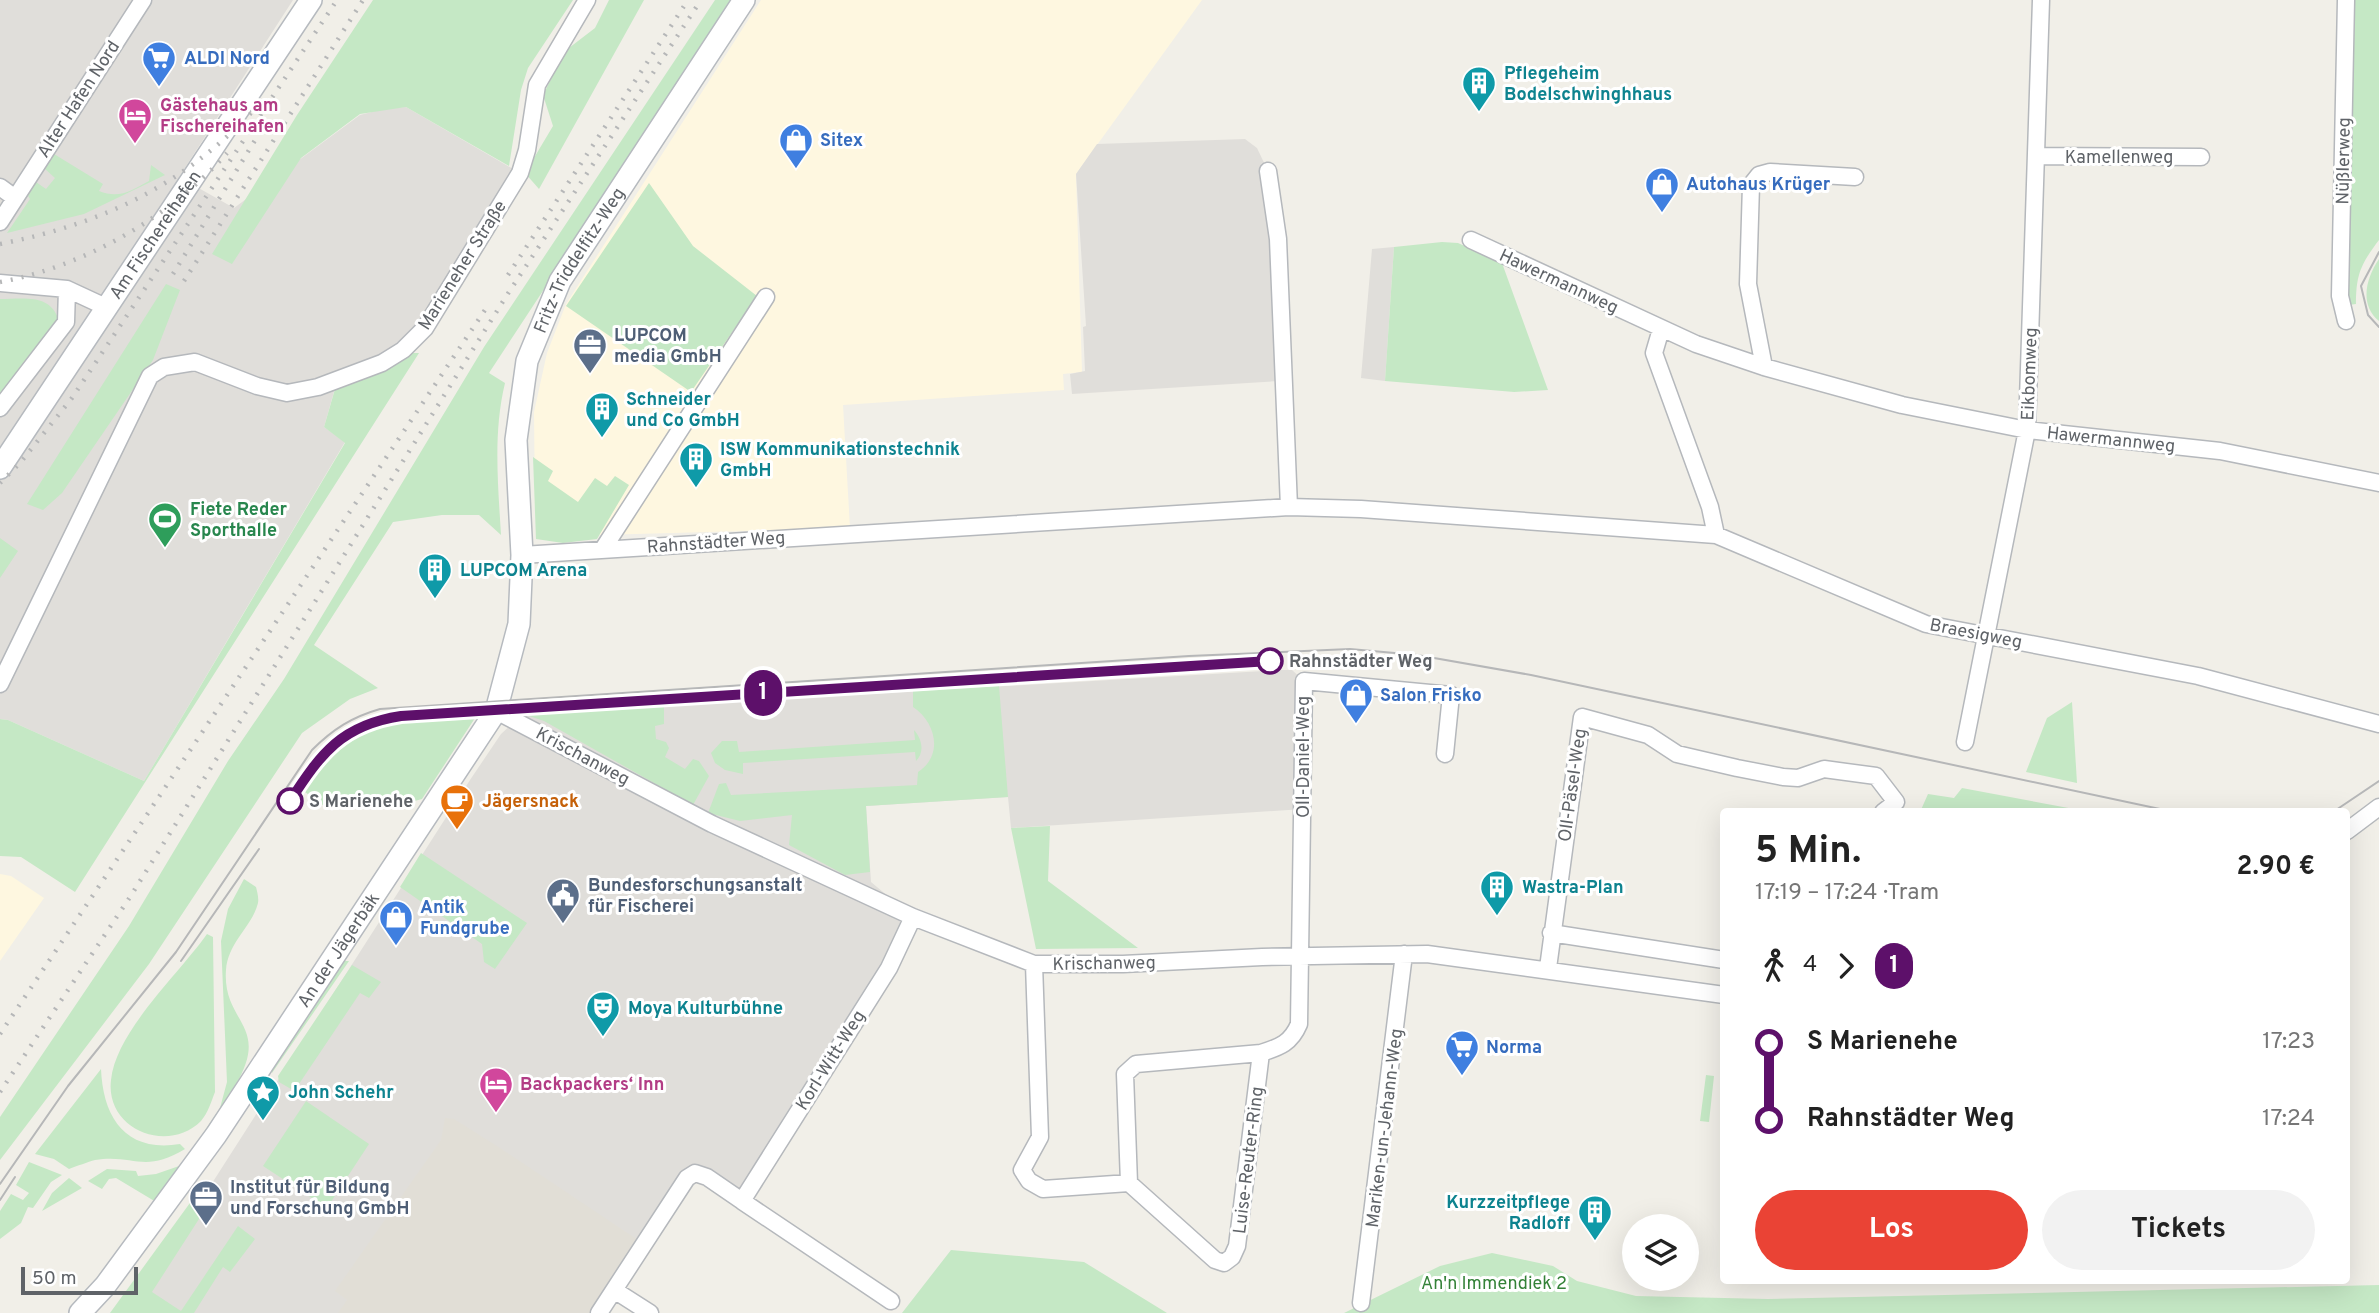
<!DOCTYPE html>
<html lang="de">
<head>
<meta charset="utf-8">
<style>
	:root { --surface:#fff; --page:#f2f2f2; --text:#222; --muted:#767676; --accent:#ea4335 }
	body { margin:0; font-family:Overpass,sans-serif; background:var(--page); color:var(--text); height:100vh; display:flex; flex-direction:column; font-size:26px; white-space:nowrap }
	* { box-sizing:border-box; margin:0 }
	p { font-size:23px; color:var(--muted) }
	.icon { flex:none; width:38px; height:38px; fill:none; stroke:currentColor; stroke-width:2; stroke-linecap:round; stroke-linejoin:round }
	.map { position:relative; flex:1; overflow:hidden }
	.drawer { position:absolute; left:1720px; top:808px; width:630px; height:476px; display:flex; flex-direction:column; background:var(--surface); border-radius:7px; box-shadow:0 7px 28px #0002 }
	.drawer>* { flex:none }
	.badge { padding:0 14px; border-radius:23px; font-size:24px; line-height:46px }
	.buttons { position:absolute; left:1622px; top:1214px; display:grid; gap:14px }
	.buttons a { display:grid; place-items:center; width:77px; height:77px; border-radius:50%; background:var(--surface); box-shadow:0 7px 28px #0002; font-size:35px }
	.scale { position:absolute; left:21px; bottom:18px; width:117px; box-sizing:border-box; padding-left:7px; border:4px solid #5f6368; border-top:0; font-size:19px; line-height:24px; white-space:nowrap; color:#5f6368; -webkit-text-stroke:5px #fff; paint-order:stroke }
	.map>.badge { position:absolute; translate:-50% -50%; box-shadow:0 0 0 4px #fff }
	.legs { display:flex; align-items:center; gap:10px; height:77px; padding:0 35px; font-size:23px }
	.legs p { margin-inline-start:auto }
	.summary { display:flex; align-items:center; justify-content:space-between; height:119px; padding:0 35px }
	h1 { font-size:38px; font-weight:700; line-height:52px }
	.primary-button { display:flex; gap:14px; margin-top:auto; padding:14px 35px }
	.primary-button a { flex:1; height:80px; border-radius:42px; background:var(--accent); color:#fff; font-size:28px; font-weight:700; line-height:80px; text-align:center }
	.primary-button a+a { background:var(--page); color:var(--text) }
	ul { padding:0 35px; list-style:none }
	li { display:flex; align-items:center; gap:24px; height:77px; font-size:26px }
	li i { display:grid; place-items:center; width:10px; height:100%; margin:0 9px; background:currentColor }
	li i::after { content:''; width:18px; height:18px; margin:-9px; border:5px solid; border-radius:50%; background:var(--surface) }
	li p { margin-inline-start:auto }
	li:first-child i { background:linear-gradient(#0000 50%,currentColor 0) }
	li:last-child i { background:linear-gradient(currentColor 50%,#0000 0) }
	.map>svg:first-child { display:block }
	.commercial { fill:#fef7e0 }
	.industrial { fill:#e0deda }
	.education { fill:#e1ded6 }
	.green { fill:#c5e8c5 }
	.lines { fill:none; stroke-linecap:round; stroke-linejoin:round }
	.street-casing { stroke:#b5b8bc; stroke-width:19 }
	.secondary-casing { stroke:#b6babf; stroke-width:24 }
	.street { stroke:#fff; stroke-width:16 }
	.secondary { stroke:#fff; stroke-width:21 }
	.tram { stroke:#b6b7b8; stroke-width:2 }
	.rail { stroke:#b6b7b8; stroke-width:4.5; stroke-dasharray:2 9; stroke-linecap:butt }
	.line-1-casing { stroke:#fff; stroke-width:16 }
	.line-1 { stroke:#5d106a; stroke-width:10 }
	.stop-1-dot { fill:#fff; stroke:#5d106a; stroke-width:3.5 }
	.labels { text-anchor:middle; stroke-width:6; stroke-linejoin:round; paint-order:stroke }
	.shop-label { font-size:18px; font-weight:bold; fill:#366cbe; stroke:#fff; text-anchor:start }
	.culture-label { font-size:18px; font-weight:bold; fill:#0d838f; stroke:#fff; text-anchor:start }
	.street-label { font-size:18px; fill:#5f6368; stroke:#fff }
	.hotel-label { font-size:18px; font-weight:bold; fill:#b23c85; stroke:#fff; text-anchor:start }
	.service-label { font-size:18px; font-weight:bold; fill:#4e5e75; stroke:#fff; text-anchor:start }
	.leisure-label { font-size:18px; font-weight:bold; fill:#27864d; stroke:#fff; text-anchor:start }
	.stop-label { font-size:18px; font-weight:bold; fill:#5f6368; stroke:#fff; text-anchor:start }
	.food-label { font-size:18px; font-weight:bold; fill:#c56008; stroke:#fff; text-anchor:start }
	.park-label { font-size:18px; fill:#348238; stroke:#fff }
</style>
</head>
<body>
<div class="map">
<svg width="2379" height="1313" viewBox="0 0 2379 1313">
	<rect width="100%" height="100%" fill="#f1efe8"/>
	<path class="commercial" d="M761 0H1202L1076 174 1082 372 1063 374 1064 390 843 405 850 528 599 535 535 512 534 412 547 353 566 304Z
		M0 874 11 876 44 898 0 961Z"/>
	<path class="industrial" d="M0 0H293L179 177 234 208 360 115 387 108 406 107 520 173 403 350 337 381 324 427 345 442 144 781 8 720 0 719Z
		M1245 139 1257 148 1268 171 1279 381 1072 394 1070 374 1085 371 1083 327 1086 326 1076 174 1097 144Z
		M1394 247 1385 381 1361 378 1372 249Z
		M1281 670H1292L1304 681 1303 809 1011 828 1008 797 866 806 871 882 913 917 742 1201 695 1173 599 1313H155L126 1295 191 1203 207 1191 470 780 501 734 523 714Z"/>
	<path class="education" d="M445 1118 454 1119 500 1148 644 1244 599 1313H338L347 1300 335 1291 441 1140Z"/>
	<path class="green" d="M373 0H573L528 68 521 90 509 166 406 107 360 114 301 158 232 264 212 254 297 115Z
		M609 0H644L539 189 525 173 553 126 543 95 565 51 595 28Z
		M715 0H734L489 373 505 383C493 432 498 484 501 535L479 515H442L393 522 314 645 378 688 350 699 302 733 149 964 0 1160V1117L129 926 228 761 284 679 484 347Z
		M2346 0H2379V240C2361 264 2356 274 2356 304L2341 306Z
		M54 154 103 184 99 191C119 199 131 191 149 181L151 165 165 175 84 214 7 233 30 199 28 196 36 182 46 189 55 178 45 169Z
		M649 183 693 246 757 296 691 392 566 306Z
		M1442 242 1458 243 1502 263 1548 390 1514 392 1385 381 1394 247Z
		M2379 259V321C2359 305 2366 278 2379 259Z
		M166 284 180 290 153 360 62 493 43 510 27 504Z
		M0 299C24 299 51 293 59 321L0 402Z
		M410 353H419L75 892 21 857 0 856V719L8 720 144 781 345 443 324 427 335 389 372 376Z
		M533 457 553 471 548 481 578 502 595 478 607 486 615 476 629 485 597 539 563 543 536 539Z
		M0 538 18 551 0 578Z
		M999 686 1008 797 866 806 870 872 845 875 789 845 792 815 740 821 708 813 719 784 726 783 731 795 917 785 918 772C943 756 937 723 913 707V691Z
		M2072 702 2077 783 2026 772 2047 718Z
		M664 705V724L655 726 656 739 666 742 669 748 665 757 685 769 693 759 699 761 709 776 693 805 544 721 523 714Z
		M477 715 422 799 400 805 356 798 327 808 305 792C346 712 397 719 477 715Z
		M914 730C922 739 925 752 916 761L915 752 743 763V774L725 770 715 763 711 753 722 741H737L739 752 915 740Z
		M1962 788 2090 812H1920L1928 794 1954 798Z
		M1050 826 1048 881 1138 948 1036 949 1011 828Z
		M421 853 527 923 495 969 484 962 482 944 400 887Z
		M244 879 256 887C257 891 259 898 258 903 252 927 228 942 226 970 222 1024 272 1024 235 1086L238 1090 156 1202 116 1178 109 1179 102 1189 88 1181 107 1169 136 1171 138 1176 156 1174 182 1165 220 1108 227 1082 221 941 228 909Z
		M207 934 213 937 215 1092C211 1102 208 1113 201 1121 168 1154 105 1130 111 1080 116 1031 179 974 207 934Z
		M343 961H349L272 1073V1068Z
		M352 965 381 982 369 998 360 993 297 1087 291 1089 279 1082 278 1076Z
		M101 1069C103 1118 126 1153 180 1144L185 1149C144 1174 134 1154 95 1160 88 1162 77 1166 69 1169L54 1159 35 1154Z
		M1706 1075 1714 1076 1709 1122 1700 1121Z
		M306 1101 369 1144 327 1208 263 1166Z
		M29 1162 62 1175 51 1182 33 1208 28 1207 21 1223 0 1239V1211L11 1194 23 1200 29 1193 16 1185Z
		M69 1178 82 1188 42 1211 52 1193Z
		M195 1196 208 1205 152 1292 181 1311 238 1226 255 1239 230 1272 223 1267 194 1313H110Z
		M951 1250 1084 1262 1167 1313H902Z
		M1492 1253 1553 1266 1577 1281 1636 1296 1768 1299 2379 1285V1313H1344L1440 1266Z"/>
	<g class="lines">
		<g class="street-casing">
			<path id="street" d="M2346 0 2340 296 2346 321
				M2037 156 2201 157
				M1268 171 1278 239 1289 507
				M0 187 15 198
				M0 222 143 0
				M1471 240 1696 344 1764 367 1902 405 2027 430 2220 451 2379 483
				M0 283 67 289 108 308
				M1661 329 1654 353 1710 507 1716 535
				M1764 367 1748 284 1751 185 1759 175 1770 172 1855 177
				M0 408 66 322 67 289
				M603 549 766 297
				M522 555 1289 507 1361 509 1716 535 1926 624 2198 676 2379 724
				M0 684 150 376 164 367 195 362 257 386 287 393 318 387 382 363 403 350 425 328 520 173 527 150 537 85 587 0
				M496 711 712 824 913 917 1034 964H1123L1262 957 1427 954 1724 995
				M1965 742 2027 430 2041 0
				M2347 831 2379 807
				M1551 933 1724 960
				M1034 964 1040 1137 1022 1170 1029 1181 1043 1189 1129 1183 1215 1260 1224 1263 1232 1257 1237 1246 1261 1053C1280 1047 1291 1043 1299 1024L1304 681 1451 695 1445 754
				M1548 968 1582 717 1648 735 1677 754 1737 768 1783 777 1798 778 1824 769 1876 776 1896 802 1883 812
				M1129 1183 1125 1074 1136 1064 1261 1053
				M742 1201 891 1301
				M614 1290 650 1313
				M1361 1303 1404 954
				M599 1313 687 1178 695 1173 707 1177 742 1201 889 968 913 917"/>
		</g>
		<g class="secondary-casing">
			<g id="secondary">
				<path id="s1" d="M0 468 311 0"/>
				<path id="s2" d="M80 1313 105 1286 216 1135 496 711 519 624 522 555 516 440 527 361 560 281 744 0"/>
			</g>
		</g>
		<use href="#street" class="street"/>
		<use href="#secondary" class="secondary"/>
		<path class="tram" d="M2379 252 2361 286 2368 315 2379 327
			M309 772C326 744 354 725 387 718
			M2333 812 2379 781
			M181 961 259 849
			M0 1184 68 1086 176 952 312 750C333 729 352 717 380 709L1189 656 1350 649 1417 655 1531 675 2174 812
			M0 1200 15 1177"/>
		<path class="rail" d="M0 244C106 223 189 183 262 101
			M173 274 257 137
			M508 275 688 0
			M184 281 363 0
			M0 282C83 267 171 217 227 153
			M0 483 20 463 72 398 337 0
			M0 1034 485 310
			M0 1092 130 897 507 295 701 0"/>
	</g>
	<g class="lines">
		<g class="line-1-casing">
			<path id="line-1" d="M290 801C321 753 342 725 401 716L1270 661"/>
		</g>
		<use href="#line-1" class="line-1"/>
	</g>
	<defs>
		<g id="supermarket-pin" transform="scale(1.75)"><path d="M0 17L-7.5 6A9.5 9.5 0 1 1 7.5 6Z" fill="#3f7fe0" stroke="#fff"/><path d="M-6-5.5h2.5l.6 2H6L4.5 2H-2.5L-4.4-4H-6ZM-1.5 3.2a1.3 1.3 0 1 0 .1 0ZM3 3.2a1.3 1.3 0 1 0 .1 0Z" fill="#fff"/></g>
		<g id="building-pin" transform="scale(1.75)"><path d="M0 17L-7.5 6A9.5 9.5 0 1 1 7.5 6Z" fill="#0f9aa8" stroke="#fff"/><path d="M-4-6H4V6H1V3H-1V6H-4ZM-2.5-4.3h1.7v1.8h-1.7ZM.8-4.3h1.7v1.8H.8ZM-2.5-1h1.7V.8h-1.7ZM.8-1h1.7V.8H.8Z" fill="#fff"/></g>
		<g id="hotel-pin" transform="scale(1.75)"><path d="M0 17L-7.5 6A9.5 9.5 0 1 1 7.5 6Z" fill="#d1479c" stroke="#fff"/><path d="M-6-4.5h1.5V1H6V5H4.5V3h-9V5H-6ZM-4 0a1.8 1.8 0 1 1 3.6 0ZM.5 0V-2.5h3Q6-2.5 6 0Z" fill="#fff"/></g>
		<g id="shop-pin" transform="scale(1.75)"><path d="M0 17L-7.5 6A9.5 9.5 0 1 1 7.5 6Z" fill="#3f7fe0" stroke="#fff"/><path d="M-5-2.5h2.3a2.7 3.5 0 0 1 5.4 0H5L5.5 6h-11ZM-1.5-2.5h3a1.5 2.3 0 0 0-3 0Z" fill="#fff"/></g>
		<g id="office-pin" transform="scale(1.75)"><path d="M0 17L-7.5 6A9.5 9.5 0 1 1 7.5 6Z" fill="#5c6f8a" stroke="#fff"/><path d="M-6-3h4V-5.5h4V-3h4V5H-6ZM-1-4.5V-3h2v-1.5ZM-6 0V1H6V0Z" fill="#fff"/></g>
		<g id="stadium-pin" transform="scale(1.75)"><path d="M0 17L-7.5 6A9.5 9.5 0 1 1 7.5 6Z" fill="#2e9e5b" stroke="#fff"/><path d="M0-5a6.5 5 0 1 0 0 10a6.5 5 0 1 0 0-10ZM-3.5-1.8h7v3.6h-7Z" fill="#fff"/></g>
		<g id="cafe-pin" transform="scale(1.75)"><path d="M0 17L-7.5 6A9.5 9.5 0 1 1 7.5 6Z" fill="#e8710a" stroke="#fff"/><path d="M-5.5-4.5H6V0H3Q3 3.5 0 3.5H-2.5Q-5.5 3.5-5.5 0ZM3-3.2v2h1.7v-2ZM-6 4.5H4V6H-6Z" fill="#fff"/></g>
		<g id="civic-pin" transform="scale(1.75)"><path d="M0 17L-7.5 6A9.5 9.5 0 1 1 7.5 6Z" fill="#5c6f8a" stroke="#fff"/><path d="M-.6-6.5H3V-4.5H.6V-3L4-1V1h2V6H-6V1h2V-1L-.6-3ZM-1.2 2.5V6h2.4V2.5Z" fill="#fff"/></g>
		<g id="theatre-pin" transform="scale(1.75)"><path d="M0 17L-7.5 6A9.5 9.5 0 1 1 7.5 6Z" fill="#0f9aa8" stroke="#fff"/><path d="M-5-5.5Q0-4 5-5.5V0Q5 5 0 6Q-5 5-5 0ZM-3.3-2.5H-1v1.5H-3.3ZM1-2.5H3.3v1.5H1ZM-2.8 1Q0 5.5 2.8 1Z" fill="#fff"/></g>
		<g id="sight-pin" transform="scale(1.75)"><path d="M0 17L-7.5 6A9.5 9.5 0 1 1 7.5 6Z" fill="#0f9aa8" stroke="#fff"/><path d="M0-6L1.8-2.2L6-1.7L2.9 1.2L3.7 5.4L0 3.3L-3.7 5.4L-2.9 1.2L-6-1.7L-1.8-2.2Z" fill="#fff"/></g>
	</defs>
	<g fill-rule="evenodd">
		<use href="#supermarket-pin" x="159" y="58"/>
		<use href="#building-pin" x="1479" y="83"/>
		<use href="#hotel-pin" x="135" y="115"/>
		<use href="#shop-pin" x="796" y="140"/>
		<use href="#shop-pin" x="1662" y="184"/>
		<use href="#office-pin" x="590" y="345"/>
		<use href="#building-pin" x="602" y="409"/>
		<use href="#building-pin" x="696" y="459"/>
		<use href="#stadium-pin" x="165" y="519"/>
		<use href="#building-pin" x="435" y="570"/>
		<use href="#shop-pin" x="1356" y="695"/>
		<use href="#cafe-pin" x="457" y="801"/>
		<use href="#building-pin" x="1497" y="887"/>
		<use href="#civic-pin" x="563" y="895"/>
		<use href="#shop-pin" x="396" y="917"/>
		<use href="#theatre-pin" x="603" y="1008"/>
		<use href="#supermarket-pin" x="1462" y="1047"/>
		<use href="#hotel-pin" x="496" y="1084"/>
		<use href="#sight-pin" x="263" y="1092"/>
		<use href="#office-pin" x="206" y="1197"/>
		<use href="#building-pin" x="1595" y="1212"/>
	</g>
	<g class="stop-1-dot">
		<circle cx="1270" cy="661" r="12"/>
		<circle cx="290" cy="801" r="12"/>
	</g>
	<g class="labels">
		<g class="shop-label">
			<text x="184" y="64">ALDI Nord</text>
			<text x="820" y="146">Sitex</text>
			<text x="1686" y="190">Autohaus Krüger</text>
			<text x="1380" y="701">Salon Frisko</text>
			<text x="420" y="913">Antik<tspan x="420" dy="21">Fundgrube</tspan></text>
			<text x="1486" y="1053">Norma</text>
		</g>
		<g class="culture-label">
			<text x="1504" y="79">Pflegeheim<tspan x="1504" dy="21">Bodelschwinghhaus</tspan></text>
			<text x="626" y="405">Schneider<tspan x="626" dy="21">und Co GmbH</tspan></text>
			<text x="720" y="455">ISW Kommunikationstechnik<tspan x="720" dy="21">GmbH</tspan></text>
			<text x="460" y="576">LUPCOM Arena</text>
			<text x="1522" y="893">Wastra-Plan</text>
			<text x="628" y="1014">Moya Kulturbühne</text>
			<text x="288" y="1098">John Schehr</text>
			<text x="1570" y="1208" text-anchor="end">Kurzzeitpflege<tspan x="1570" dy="21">Radloff</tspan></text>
		</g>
		<g class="street-label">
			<text transform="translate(78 99) rotate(-57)" y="6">Alter Hafen Nord</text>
			<text x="2119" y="163">Kamellenweg</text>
			<text transform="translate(2343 161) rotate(-89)" y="6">Nüßlerweg</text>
			<text dy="6" stroke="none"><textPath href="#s1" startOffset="280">Am Fischereihafen</textPath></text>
			<text dy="6" stroke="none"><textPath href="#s2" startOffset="1200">Fritz-Triddelfitz-Weg</textPath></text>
			<text transform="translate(462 265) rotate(-58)" y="6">Marieneher Straße</text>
			<text transform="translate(1559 281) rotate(25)" y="6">Hawermannweg</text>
			<text transform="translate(2029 374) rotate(-88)" y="6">Eikbomweg</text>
			<text transform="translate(2111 439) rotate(6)" y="6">Hawermannweg</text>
			<text transform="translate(716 542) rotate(-4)" y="6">Rahnstädter Weg</text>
			<text transform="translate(1976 633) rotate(11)" y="6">Braesigweg</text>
			<text transform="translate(583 756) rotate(28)" y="6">Krischanweg</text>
			<text transform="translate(1303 757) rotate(-90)" y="6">Oll-Daniel-Weg</text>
			<text transform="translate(1572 785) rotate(-82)" y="6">Oll-Päsel-Weg</text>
			<text dy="6" stroke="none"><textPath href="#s2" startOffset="446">An der Jägerbäk</textPath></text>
			<text transform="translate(1104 963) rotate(-1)" y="6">Krischanweg</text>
			<text transform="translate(830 1060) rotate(-58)" y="6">Korl-Witt-Weg</text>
			<text transform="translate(1384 1128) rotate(-83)" y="6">Mariken-un-Jehann-Weg</text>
			<text transform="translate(1248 1160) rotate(-83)" y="6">Luise-Reuter-Ring</text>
		</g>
		<g class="hotel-label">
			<text x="160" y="111">Gästehaus am<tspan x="160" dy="21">Fischereihafen</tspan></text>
			<text x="520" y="1090">Backpackers‘ Inn</text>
		</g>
		<g class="service-label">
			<text x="614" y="341">LUPCOM<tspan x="614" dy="21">media GmbH</tspan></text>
			<text x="588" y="891">Bundesforschungsanstalt<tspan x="588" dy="21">für Fischerei</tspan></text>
			<text x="230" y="1193">Institut für Bildung<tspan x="230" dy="21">und Forschung GmbH</tspan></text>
		</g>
		<g class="leisure-label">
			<text x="190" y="515">Fiete Reder<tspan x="190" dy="21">Sporthalle</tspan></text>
		</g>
		<g class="stop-label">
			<text x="1289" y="667">Rahnstädter Weg</text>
			<text x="309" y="807">S Marienehe</text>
		</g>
		<g class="food-label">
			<text x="482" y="807">Jägersnack</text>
		</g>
		<g class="park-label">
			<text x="1494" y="1289">An'n Immendiek 2</text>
		</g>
	</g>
</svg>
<div class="buttons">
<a><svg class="icon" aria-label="layers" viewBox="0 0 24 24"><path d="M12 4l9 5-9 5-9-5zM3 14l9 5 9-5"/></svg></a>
</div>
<div class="scale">50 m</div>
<b class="badge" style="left:763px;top:693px;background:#5d106a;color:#fff">1</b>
<section class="drawer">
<div class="summary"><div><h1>5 Min.</h1><p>17:19 – 17:24 · Tram</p></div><b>2.90 €</b></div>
<div class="legs"><svg class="icon" aria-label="walk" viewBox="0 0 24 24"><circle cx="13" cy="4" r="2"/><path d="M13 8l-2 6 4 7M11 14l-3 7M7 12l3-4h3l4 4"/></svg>4<svg class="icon" aria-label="forward" viewBox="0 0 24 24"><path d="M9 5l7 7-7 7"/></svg><b class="badge" style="background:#5d106a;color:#fff">1</b></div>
<ul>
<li><i style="color:#5d106a"></i><b>S Marienehe</b><p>17:23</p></li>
<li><i style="color:#5d106a"></i><b>Rahnstädter Weg</b><p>17:24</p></li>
</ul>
<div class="primary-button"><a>Los</a><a>Tickets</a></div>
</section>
</div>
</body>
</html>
